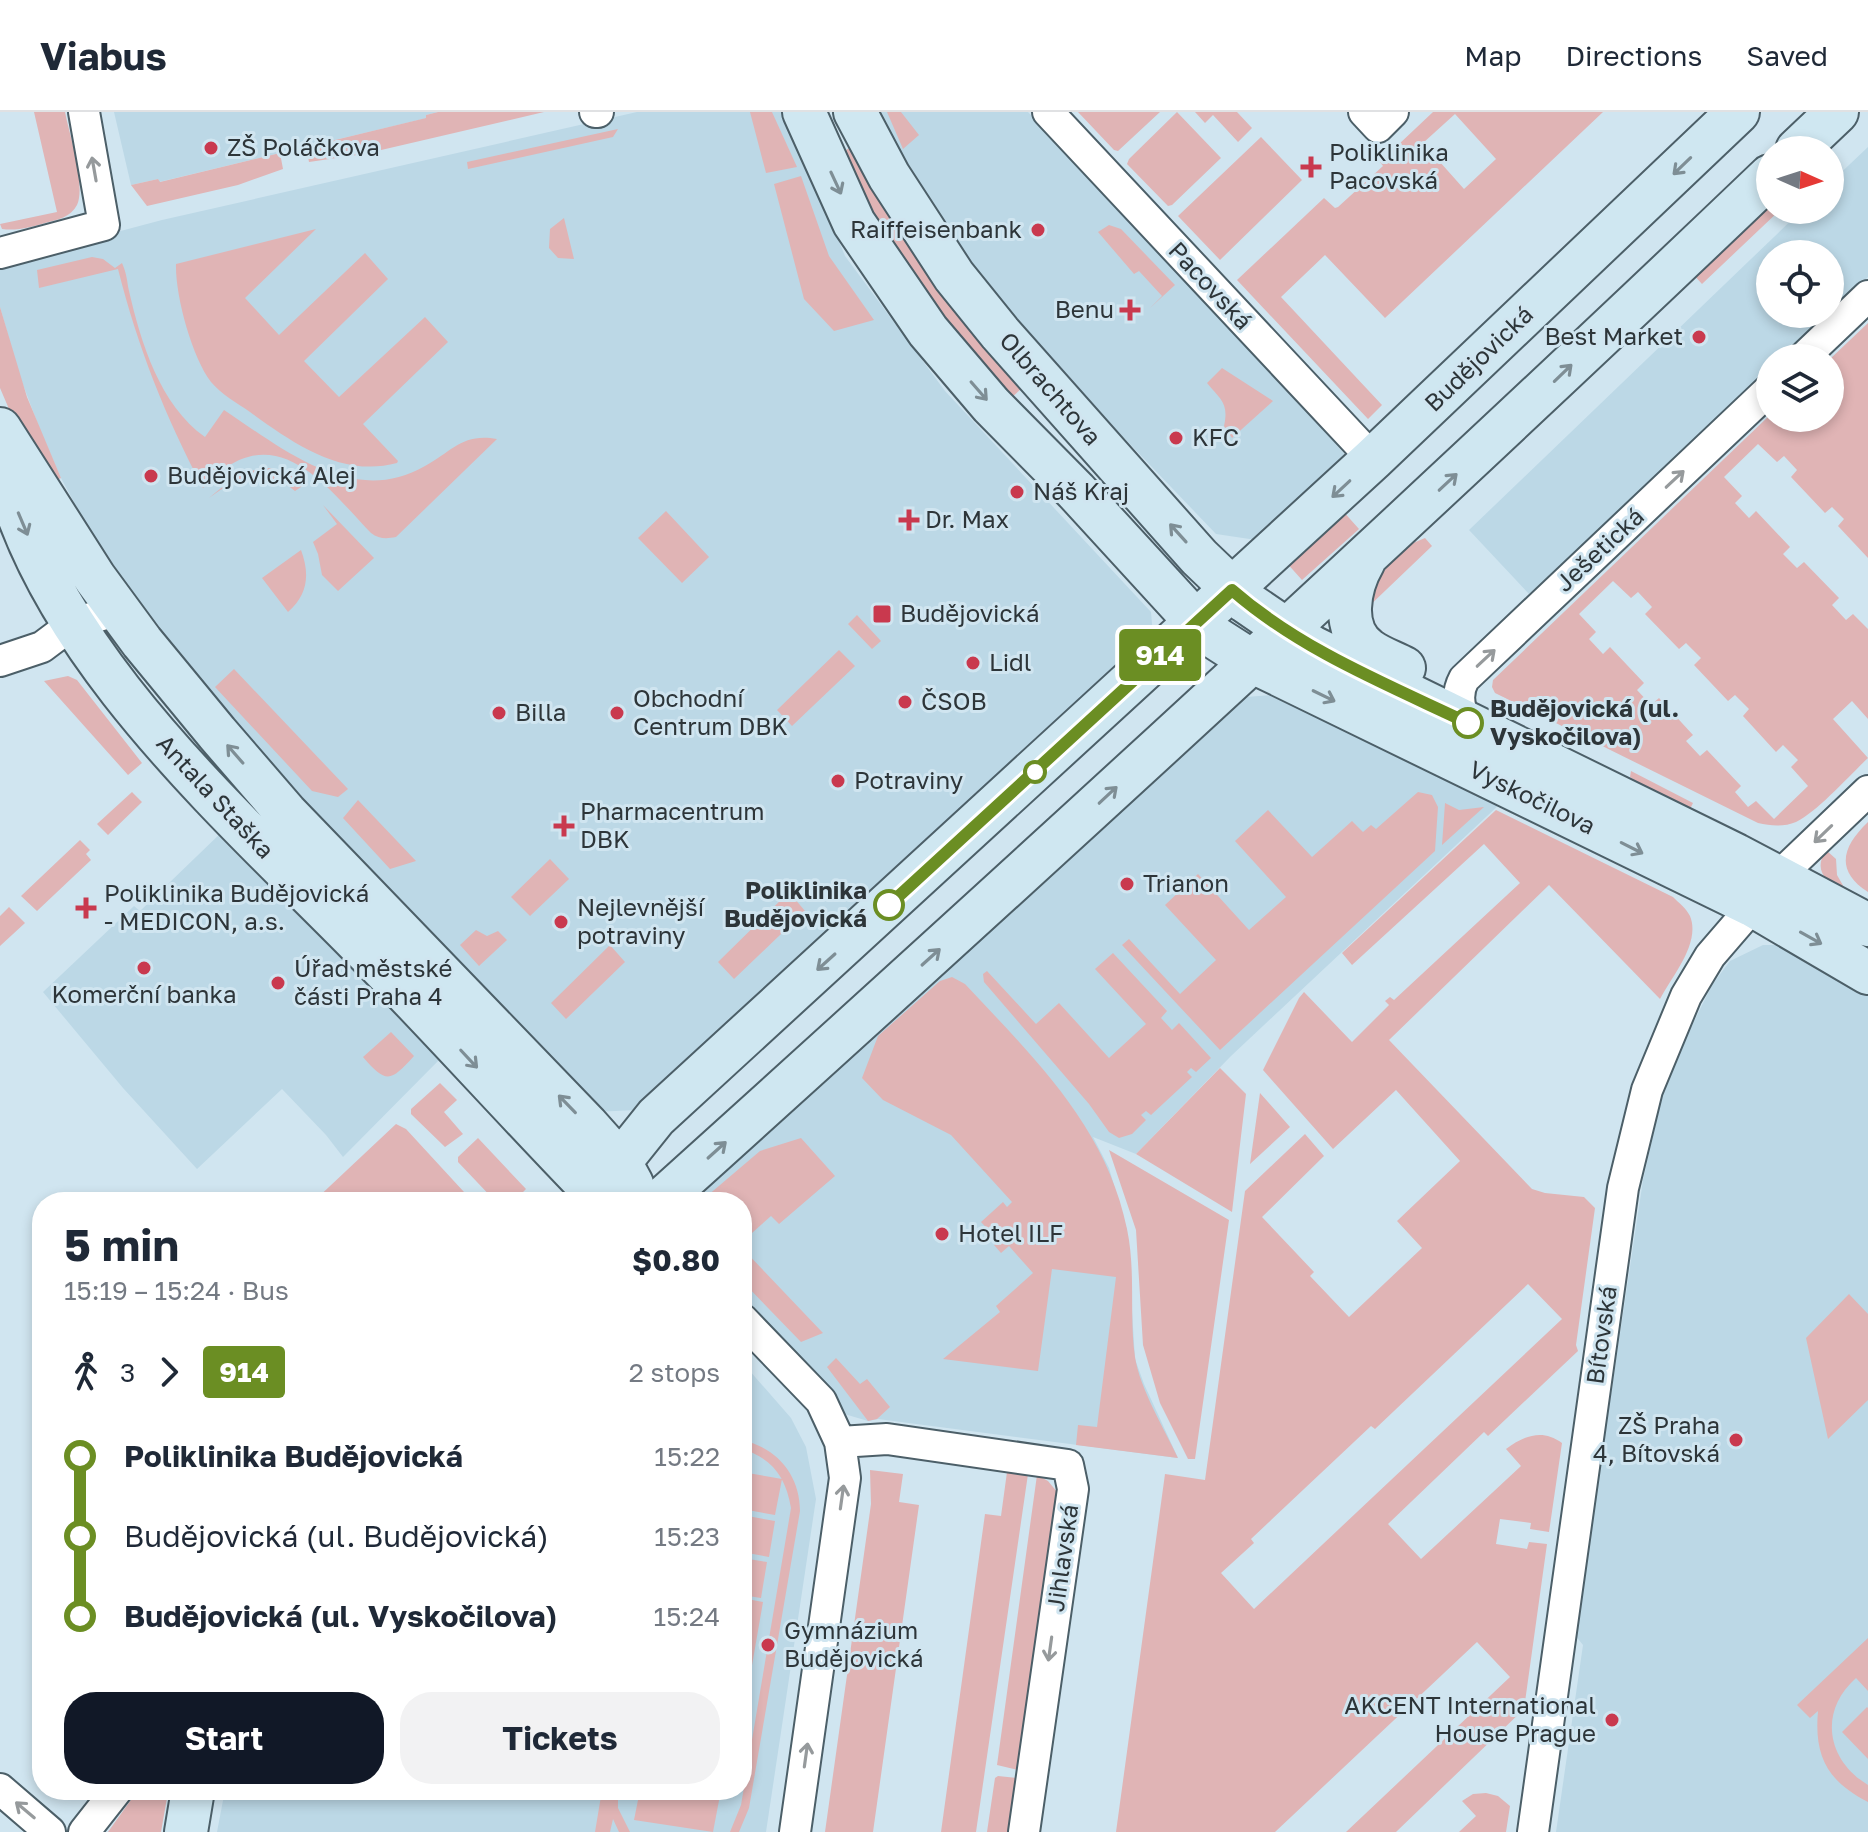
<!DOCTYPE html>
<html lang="en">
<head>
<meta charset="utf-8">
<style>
	:root { --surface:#fff; --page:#f2f2f3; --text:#1f2937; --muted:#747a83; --line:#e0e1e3; --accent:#111827 }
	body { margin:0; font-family:"Golos Text",sans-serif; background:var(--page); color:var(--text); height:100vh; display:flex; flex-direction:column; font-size:30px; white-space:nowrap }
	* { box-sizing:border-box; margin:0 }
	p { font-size:26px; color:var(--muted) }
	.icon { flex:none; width:44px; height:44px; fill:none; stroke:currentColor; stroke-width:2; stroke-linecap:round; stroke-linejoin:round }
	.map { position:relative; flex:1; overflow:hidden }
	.sheet { position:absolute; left:32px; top:1080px; width:720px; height:608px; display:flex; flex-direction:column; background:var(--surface); border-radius:32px; box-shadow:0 4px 12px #0003 }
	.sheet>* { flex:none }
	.badge { padding:0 16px; border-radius:6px; font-size:28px; line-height:52px }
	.needle { width:52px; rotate:93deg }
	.tools { position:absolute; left:1756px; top:24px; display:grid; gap:16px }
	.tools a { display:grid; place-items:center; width:88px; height:88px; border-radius:50%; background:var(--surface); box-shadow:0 4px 12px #0003; font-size:40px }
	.map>.badge { position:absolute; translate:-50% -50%; box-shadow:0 0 0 4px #fff }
	.legs { display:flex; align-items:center; gap:12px; height:88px; padding:0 32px; font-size:26px }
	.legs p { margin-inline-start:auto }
	.summary { display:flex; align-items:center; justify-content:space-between; height:136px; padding:0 32px }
	h1 { font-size:44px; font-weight:700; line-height:60px }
	.cta { display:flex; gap:16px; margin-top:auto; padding:16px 32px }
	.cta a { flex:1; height:92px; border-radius:32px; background:var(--accent); color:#fff; font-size:32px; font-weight:700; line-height:92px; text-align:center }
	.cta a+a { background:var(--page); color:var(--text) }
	ul { padding:0 32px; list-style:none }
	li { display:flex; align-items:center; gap:28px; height:80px; font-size:30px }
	li i { display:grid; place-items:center; width:12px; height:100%; margin:0 10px; background:currentColor }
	li i::after { content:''; width:20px; height:20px; margin:-10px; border:6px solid; border-radius:50%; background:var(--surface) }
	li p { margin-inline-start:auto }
	li:first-child i { background:linear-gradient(#0000 50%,currentColor 0) }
	li:last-child i { background:linear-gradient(currentColor 50%,#0000 0) }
	header { display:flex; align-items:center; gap:48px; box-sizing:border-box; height:112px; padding:0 40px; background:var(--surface); border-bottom:2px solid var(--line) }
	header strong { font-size:38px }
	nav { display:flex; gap:44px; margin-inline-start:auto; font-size:28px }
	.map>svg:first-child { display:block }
	.built { fill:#bcd8e6 }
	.green { fill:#e0b4b5; fill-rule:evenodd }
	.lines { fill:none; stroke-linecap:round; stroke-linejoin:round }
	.street-casing { stroke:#4c5f68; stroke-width:34 }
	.secondary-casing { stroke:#4c5f68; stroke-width:46 }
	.street { stroke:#fff; stroke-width:30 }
	.secondary { stroke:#cfe7f1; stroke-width:42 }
	.oneway { stroke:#7e8e95 }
	.oneway2 { stroke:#969a9c }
	.line-1-casing { stroke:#fff; stroke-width:18 }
	.line-1 { stroke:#6b8e23; stroke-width:12 }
	.poi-dot { fill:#c9394e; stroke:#d0e5f0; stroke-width:3 }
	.stop-1-dot { fill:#fff; stroke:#6b8e23; stroke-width:4 }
	.labels { text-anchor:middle; stroke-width:6; stroke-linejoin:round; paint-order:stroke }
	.poi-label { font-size:24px; fill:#2d3539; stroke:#d0e5f0; text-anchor:start }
	.street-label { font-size:24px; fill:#2d3539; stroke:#d0e5f0 }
	.stop-label { font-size:24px; font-weight:bold; fill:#2d3539; stroke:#d0e5f0; text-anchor:start }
</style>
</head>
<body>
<header>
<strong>Viabus</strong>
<nav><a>Map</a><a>Directions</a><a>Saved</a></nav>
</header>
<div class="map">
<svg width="1868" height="1720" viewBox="0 0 1868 1720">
	<rect width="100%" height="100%" fill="#d0e5f0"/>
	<path class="built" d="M114 0H438L426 3 427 6 159 70 158 67 131 73Z
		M637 0H786L845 144 945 279 1151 500 1153 523 636 998 594 1000 304 694 147 516 112 461 61 366 42 323 19 262 0 195V151L162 108Z
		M876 0H1028L1312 304 1350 349 1263 429 1216 422 1104 305 979 163 923 89Z
		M1868 35V165L1830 201V142H1770V202H1829L1782 246H1770V257L1529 482 1469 418 1802 98H1830V71Z
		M1273 583 1502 690 1231 944 1136 1042 1093 1025 1109 1056 1127 1118 1135 1247 1144 1272 1178 1346 878 1307 868 1309 841 1301 802 1249 742 1187V1090H689L994 805 1246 585Z
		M225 717 442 945 343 1045 326 1023 282 977 197 1057 123 976 43 880 134 794 140 799Z
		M1763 833H1779L1835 858 1868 882V1720H1556L1583 1533 1575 1523 1643 1068 1660 993 1674 950 1712 873 1730 849Z
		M742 1250 791 1306 806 1335 816 1387 766 1720H217L225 1678H742Z"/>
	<path class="green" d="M34 0H65C69 21 86 74 77 93 71 105 57 108 45 111 31 115 18 119 2 117L0 112 57 100Z
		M438 0H544L364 42 309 50 306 35 426 6V3Z
		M750 0H772L797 55 766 61Z
		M887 0H901L919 23 903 37Z
		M1078 0H1160L1118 39 1114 38Z
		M1177 0 1221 46 1172 93 1168 94 1127 52 1129 47Z
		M1195 0H1237L1252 16 1238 30 1213 3 1205 11Z
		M1433 0H1603L1385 206 1325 143 1281 185 1382 293 1368 307 1237 168 1324 86 1335 96 1338 95 1383 54 1380 50ZM1455 2 1496 47 1464 77 1423 31Z
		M618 17 613 25 468 57 467 50Z
		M1261 25 1302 68 1220 148 1178 104Z
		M853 34 1023 275 1009 288C946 213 880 136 845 43L846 38Z
		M280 41 283 57 238 73 147 94 131 73 158 67 160 70Z
		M801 64 829 144 874 208 834 219 804 187 774 72Z
		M1770 86V98H1780L1702 172 1692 161Z
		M564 106 574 147 558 146 549 136 550 117Z
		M1109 113 1121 117 1175 173 1149 197 1162 184 1139 159 1134 162 1098 120Z
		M316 117 245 186 279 223 365 141 388 167 304 249 339 285 425 205 448 230 363 312 398 349 397 351C342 366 293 331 250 300 237 291 221 282 211 270 192 245 175 183 176 152Z
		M92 145 103 147 115 156 122 151C127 162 127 170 129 179 141 231 160 293 205 325L224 298C283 337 353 396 425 354 453 339 462 321 497 327L396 425C386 427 379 427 371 421 334 383 286 315 227 355 219 361 211 369 203 376 165 304 138 236 118 157L39 176 37 158Z
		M0 195 27 285 61 366 53 370 12 304 0 276Z
		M1868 211V446L1838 414 1844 407 1832 395 1825 401 1791 365 1797 358 1784 344 1777 350 1758 332 1724 365 1742 384 1735 391 1749 406 1756 399 1790 435 1783 442 1797 456 1804 450 1839 486 1832 493 1846 508 1853 502 1868 517V607L1852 589 1833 607 1868 646C1850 663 1817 700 1796 710 1784 715 1771 714 1758 711L1495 581 1492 575 1493 568 1770 303V306H1830V247ZM1613 469 1631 486 1638 480 1652 495 1645 502 1679 537 1686 531 1701 546 1694 553 1728 589 1735 583 1749 597 1743 604 1776 640 1783 633 1798 648 1791 655 1808 674 1774 707 1756 689 1748 695 1735 680 1741 674 1707 638 1700 644 1686 629 1693 623 1659 586 1651 593 1637 578 1644 571 1610 535 1603 542 1589 527 1596 520 1579 502Z
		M1222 256 1273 289 1232 326 1224 314C1229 291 1221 288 1207 271Z
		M269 356 285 359 304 373 295 379C266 355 236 365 209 386 228 370 243 357 269 356Z
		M323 393 374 446 338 479 322 463 318 442 313 430 337 412Z
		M1342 398 1359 417 1302 468 1285 449Z
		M666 399 709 445 682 471 638 426Z
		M1425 426 1432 434 1364 499 1365 476 1399 437Z
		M301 438C310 462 308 483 288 500L262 466Z
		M857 503 881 529 872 537 848 512Z
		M839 538 855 554 792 614 777 598Z
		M234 557 348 677 338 685 312 679 215 575Z
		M68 564 77 568 142 651 128 663 44 569Z
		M1631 659 1693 691 1687 703 1630 665Z
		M132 680 142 690 108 723 97 712Z
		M1418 680 1432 683 1438 695 1435 739 1220 938 1122 833 1129 827 1180 882 1216 848 1165 793 1198 762 1249 818 1286 785 1235 729 1268 698 1312 745 1352 709 1363 720 1371 713 1376 717Z
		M358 688 416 749 390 757 343 706Z
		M1445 691 1459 698 1484 695 1442 733Z
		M1496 698 1673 785C1679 791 1686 796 1690 804 1701 831 1672 864 1660 887L1549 773 1389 928 1532 1077 1545 1081 1584 1085 1595 1096 1576 1233 1578 1239 1488 1324 1484 1320 1388 1412 1421 1447 1521 1354 1506 1337C1524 1324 1542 1316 1562 1331L1549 1420 1530 1417 1531 1411 1500 1407 1496 1432 1527 1437 1529 1430 1547 1432 1524 1597 1396 1720H1346L1510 1565 1477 1530 1275 1720H1116L1165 1362 1205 1368 1245 1079 1305 1022 1324 1044 1262 1105 1314 1160 1310 1164 1349 1205 1422 1136 1397 1109 1460 1049 1396 978 1333 1037 1263 958 1299 886 1304 880 1352 930 1389 893 1385 889 1390 885 1394 888 1520 771 1484 732 1352 853 1342 841ZM1528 1172 1562 1207 1254 1497 1221 1461 1254 1431 1251 1427 1371 1314 1375 1317Z
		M1868 710V780C1834 758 1843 734 1868 710Z
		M80 728 90 738 86 742 91 748 37 799 21 784Z
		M1826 738 1836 747 1837 763 1845 777C1825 771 1813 758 1826 738Z
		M550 747 569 767 530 804 511 785Z
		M789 780 805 799 734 867 718 850Z
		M9 795 25 811 0 834V804Z
		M476 818 487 824 498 819 507 828 479 854 460 833Z
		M610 833 625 850 566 907 551 891Z
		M1113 841 1167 899 1161 906 1172 918 1179 911 1211 946 1196 960 1191 956 1187 960 1192 965 1151 1003 1146 999 1141 1003 1146 1008 1132 1022 1119 1026 1109 1020 1089 992 984 870 983 862 987 859 1036 912 1059 891 1109 946 1146 912 1095 857Z
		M952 865 965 872C1034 946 1106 1014 1127 1117 1136 1159 1129 1203 1135 1245 1140 1277 1164 1316 1178 1346L1076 1333 1078 1313 1097 1315 1116 1165 1052 1157 1038 1259 943 1247 1000 1200 996 1194 1033 1161 1009 1134 1001 1141 994 1133 999 1129 981 1110 1003 1090 1007 1095 1012 1090 951 1023 883 988 862 966 878 924 940 869Z
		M391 920 414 944C391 969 387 973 363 945Z
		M1220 956 1246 982 1232 1100 1136 1042Z
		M440 971 457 988 444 1000 463 1022 445 1035 411 1002V997Z
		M1260 981 1290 1015 1250 1052Z
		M396 1012 406 1017 464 1080 454 1090H313Z
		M478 1026 526 1077 513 1090H496L458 1050V1045Z
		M801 1026 835 1064 779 1112 771 1104 742 1130V1090H700L760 1039Z
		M1109 1038 1229 1108 1195 1347H1188L1160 1291 1143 1233 1136 1118Z
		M742 1136 823 1221 801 1230 742 1169Z
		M1849 1182 1868 1202V1288L1828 1327 1806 1226Z
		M836 1246 860 1272 867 1267 890 1295 877 1307 868 1309 827 1255Z
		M742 1328C777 1336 800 1363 800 1399L749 1696 739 1720H730L741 1693 791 1396C786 1365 772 1346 742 1337Z
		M870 1358 903 1362 899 1390 919 1393 873 1720H825L871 1392Z
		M742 1360 782 1367 775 1403 742 1397Z
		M1007 1360 1028 1362 976 1720H941L985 1402 1001 1404Z
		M1037 1363 1048 1369 1058 1381 1018 1658 997 1653Z
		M742 1403 775 1409 769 1445 742 1440Z
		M742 1446 767 1450 761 1486 742 1483Z
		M742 1486 763 1490 747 1582H742Z
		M1868 1526V1579L1856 1566C1818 1600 1827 1648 1868 1673V1690C1827 1669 1814 1644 1818 1599L1810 1606 1797 1593Z
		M1867 1595 1868 1596V1647L1842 1620Z
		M998 1664 1017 1666 1010 1720H987L995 1666Z
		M138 1678 168 1680 161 1720H108Z
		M602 1678H618V1696L630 1720H619L613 1707 610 1720H595Z
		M640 1678H721L713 1720 634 1708Z
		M1486 1681 1498 1684 1510 1694 1506 1720H1459L1476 1704 1462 1689 1473 1682Z"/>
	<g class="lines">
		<g class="street-casing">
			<path id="street" d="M595 0H598
				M1048 0 1373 347
				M1364 0 1378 15 1393 0
				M0 141 104 113 84 0
				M1803 246 1868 184
				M0 549 42 535 74 511 119 498
				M1468 611C1458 597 1456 582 1464 567L1770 277
				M742 1207 821 1289 840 1330 845 1366 795 1720
				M840 1330 887 1327 1068 1353 1073 1377 1024 1720
				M0 1677 50 1720
				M84 1720 117 1678
				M1533 1720 1623 1076 1647 978 1686 884 1710 844 1779 764 1868 679"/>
		</g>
		<g class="secondary-casing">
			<path id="secondary" d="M804 0 854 111 928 219 991 293 1076 379 1196 510 1214 525 1253 550 1752 793 1868 861
				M855 0 889 64 954 164 1000 221 1199 445 1246 490 1312 535 1736 743 1868 813
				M1797 38 1837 0
				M0 317 95 466 142 530 217 621 286 701 587 1013 620 1050 632 1072
				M2 347C42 535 226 697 356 829 439 913 518 1002 602 1088
				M1364 449C1349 475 1340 518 1369 538 1380 546 1393 550 1404 556
				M600 1090 620 1050 656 1005 1373 347 1738 0
				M659 1090C1034 752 1406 412 1770 64
				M186 1720 193 1678"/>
		</g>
		<use href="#street" class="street"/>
		<use href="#secondary" class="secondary"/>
	</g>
	<defs><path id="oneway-shaft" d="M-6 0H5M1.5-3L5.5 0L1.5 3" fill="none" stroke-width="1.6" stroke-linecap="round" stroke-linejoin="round" transform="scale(2)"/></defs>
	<g class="oneway">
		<use href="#oneway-shaft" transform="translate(1682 54) rotate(136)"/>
		<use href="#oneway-shaft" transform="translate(836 71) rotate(65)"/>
		<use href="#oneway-shaft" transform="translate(1563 261) rotate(-44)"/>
		<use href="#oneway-shaft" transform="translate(979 279) rotate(49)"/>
		<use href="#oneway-shaft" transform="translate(1448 370) rotate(-43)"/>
		<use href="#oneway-shaft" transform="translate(1341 377) rotate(137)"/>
		<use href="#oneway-shaft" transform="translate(23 412) rotate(67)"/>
		<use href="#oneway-shaft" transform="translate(1178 421) rotate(-132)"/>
		<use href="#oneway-shaft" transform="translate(1324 584) rotate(26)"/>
		<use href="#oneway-shaft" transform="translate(235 642) rotate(-131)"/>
		<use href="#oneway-shaft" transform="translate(1108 683) rotate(-43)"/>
		<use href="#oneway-shaft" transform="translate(1632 736) rotate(27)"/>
		<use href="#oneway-shaft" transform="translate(1811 826) rotate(29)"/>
		<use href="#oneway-shaft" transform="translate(931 845) rotate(-42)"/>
		<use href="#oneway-shaft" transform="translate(826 850) rotate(138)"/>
		<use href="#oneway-shaft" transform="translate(469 947) rotate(47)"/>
		<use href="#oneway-shaft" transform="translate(567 992) rotate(-134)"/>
		<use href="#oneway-shaft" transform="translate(717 1038) rotate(-42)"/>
	</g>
	<g class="oneway2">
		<use href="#oneway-shaft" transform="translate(94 57) rotate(-100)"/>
		<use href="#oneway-shaft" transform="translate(1675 367) rotate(-43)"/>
		<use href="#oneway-shaft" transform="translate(1486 546) rotate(-43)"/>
		<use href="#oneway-shaft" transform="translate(1823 722) rotate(136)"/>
		<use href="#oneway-shaft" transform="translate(842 1385) rotate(-82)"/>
		<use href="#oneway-shaft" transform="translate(1050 1537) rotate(98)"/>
		<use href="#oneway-shaft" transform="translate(806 1643) rotate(-82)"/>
		<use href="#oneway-shaft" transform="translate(25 1698) rotate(-140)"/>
	</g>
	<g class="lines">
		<g class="line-1-casing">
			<path id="line-1" d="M889 793 1232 478C1301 538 1386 572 1468 611"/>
		</g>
		<use href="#line-1" class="line-1"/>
	</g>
	<g class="poi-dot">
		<circle cx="211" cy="36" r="8"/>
		<path d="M1307 43h8v8h8v8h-8v8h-8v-8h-8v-8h8z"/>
		<circle cx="1038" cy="118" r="8"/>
		<path d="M1126 186h8v8h8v8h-8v8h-8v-8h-8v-8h8z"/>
		<circle cx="1699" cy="225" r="8"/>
		<circle cx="1176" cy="326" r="8"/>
		<circle cx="151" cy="364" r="8"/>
		<circle cx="1017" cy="380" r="8"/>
		<path d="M905 396h8v8h8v8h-8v8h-8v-8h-8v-8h8z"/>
		<rect x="872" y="492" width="20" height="20" rx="4"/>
		<circle cx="973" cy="551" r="8"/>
		<circle cx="905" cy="590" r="8"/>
		<circle cx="499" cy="601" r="8"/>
		<circle cx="617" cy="601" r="8"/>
		<circle cx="838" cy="669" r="8"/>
		<path d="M560 702h8v8h8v8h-8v8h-8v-8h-8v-8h8z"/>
		<circle cx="1127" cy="772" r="8"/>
		<path d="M82 784h8v8h8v8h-8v8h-8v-8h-8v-8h8z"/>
		<circle cx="561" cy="810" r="8"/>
		<circle cx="144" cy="856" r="8"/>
		<circle cx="278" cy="871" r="8"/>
		<circle cx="942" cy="1122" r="8"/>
		<circle cx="1736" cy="1328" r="8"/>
		<circle cx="768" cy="1533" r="8"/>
		<circle cx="1612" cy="1608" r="8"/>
	</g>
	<g class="stop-1-dot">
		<circle cx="1468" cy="611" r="14"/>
		<circle cx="1035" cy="660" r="10"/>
		<circle cx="889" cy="793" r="14"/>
	</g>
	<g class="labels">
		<g class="poi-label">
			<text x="227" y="44">ZŠ Poláčkova</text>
			<text x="1329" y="49">Poliklinika<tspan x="1329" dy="28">Pacovská</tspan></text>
			<text x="1022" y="126" text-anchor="end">Raiffeisenbank</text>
			<text x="1114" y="206" text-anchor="end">Benu</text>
			<text x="1683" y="233" text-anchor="end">Best Market</text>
			<text x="1192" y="334">KFC</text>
			<text x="167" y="372">Budějovická Alej</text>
			<text x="1033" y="388">Náš Kraj</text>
			<text x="925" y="416">Dr. Max</text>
			<text x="900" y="510">Budějovická</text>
			<text x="989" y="559">Lidl</text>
			<text x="633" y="595">Obchodní<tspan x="633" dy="28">Centrum DBK</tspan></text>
			<text x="921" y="598">ČSOB</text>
			<text x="515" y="609">Billa</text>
			<text x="854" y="677">Potraviny</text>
			<text x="580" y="708">Pharmacentrum<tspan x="580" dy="28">DBK</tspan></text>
			<text x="1143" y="780">Trianon</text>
			<text x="104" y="790">Poliklinika Budějovická<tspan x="104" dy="28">- MEDICON, a.s.</tspan></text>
			<text x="577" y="804">Nejlevnější<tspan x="577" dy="28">potraviny</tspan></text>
			<text x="294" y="865">Úřad městské<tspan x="294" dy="28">části Praha 4</tspan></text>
			<text x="144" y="891" text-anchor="middle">Komerční banka</text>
			<text x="958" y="1130">Hotel ILF</text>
			<text x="1720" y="1322" text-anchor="end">ZŠ Praha<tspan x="1720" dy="28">4, Bítovská</tspan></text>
			<text x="784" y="1527">Gymnázium<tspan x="784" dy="28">Budějovická</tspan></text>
			<text x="1596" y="1602" text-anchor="end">AKCENT International<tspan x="1596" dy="28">House Prague</tspan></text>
		</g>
		<g class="street-label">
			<text transform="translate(1210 174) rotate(47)" y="8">Pacovská</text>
			<text transform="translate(1479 247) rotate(-44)" y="8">Budějovická</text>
			<text transform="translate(1050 277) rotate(49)" y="8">Olbrachtova</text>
			<text transform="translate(1600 438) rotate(-43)" y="8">Ješetická</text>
			<text transform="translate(215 685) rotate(47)" y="8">Antala Staška</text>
			<text transform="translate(1532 686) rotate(26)" y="8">Vyskočilova</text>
			<text transform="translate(1602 1223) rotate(-82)" y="8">Bítovská</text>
			<text transform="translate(1063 1446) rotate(-82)" y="8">Jihlavská</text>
		</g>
		<g class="stop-label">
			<text x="1490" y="605">Budějovická (ul.<tspan x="1490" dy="28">Vyskočilova)</tspan></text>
			<text x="867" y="787" text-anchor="end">Poliklinika<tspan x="867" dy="28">Budějovická</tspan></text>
		</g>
	</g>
</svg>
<div class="tools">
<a><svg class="needle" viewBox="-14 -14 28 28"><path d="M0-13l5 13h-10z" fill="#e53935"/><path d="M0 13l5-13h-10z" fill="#747a83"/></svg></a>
<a><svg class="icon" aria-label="locate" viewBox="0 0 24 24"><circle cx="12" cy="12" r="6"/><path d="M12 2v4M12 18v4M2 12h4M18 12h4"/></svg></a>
<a><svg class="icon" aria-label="layers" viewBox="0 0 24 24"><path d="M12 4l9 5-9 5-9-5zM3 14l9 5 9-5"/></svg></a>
</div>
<b class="badge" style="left:1160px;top:543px;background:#6b8e23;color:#fff">914</b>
<section class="sheet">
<div class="summary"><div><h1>5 min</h1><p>15:19 – 15:24 · Bus</p></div><b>$0.80</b></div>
<div class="legs"><svg class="icon" aria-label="walk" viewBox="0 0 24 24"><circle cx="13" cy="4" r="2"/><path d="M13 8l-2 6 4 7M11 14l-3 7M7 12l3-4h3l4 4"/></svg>3<svg class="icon" aria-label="forward" viewBox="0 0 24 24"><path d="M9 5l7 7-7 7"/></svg><b class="badge" style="background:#6b8e23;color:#fff">914</b><p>2 stops</p></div>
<ul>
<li><i style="color:#6b8e23"></i><b>Poliklinika Budějovická</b><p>15:22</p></li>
<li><i style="color:#6b8e23"></i><span>Budějovická (ul. Budějovická)</span><p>15:23</p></li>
<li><i style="color:#6b8e23"></i><b>Budějovická (ul. Vyskočilova)</b><p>15:24</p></li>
</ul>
<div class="cta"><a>Start</a><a>Tickets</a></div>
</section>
</div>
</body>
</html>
